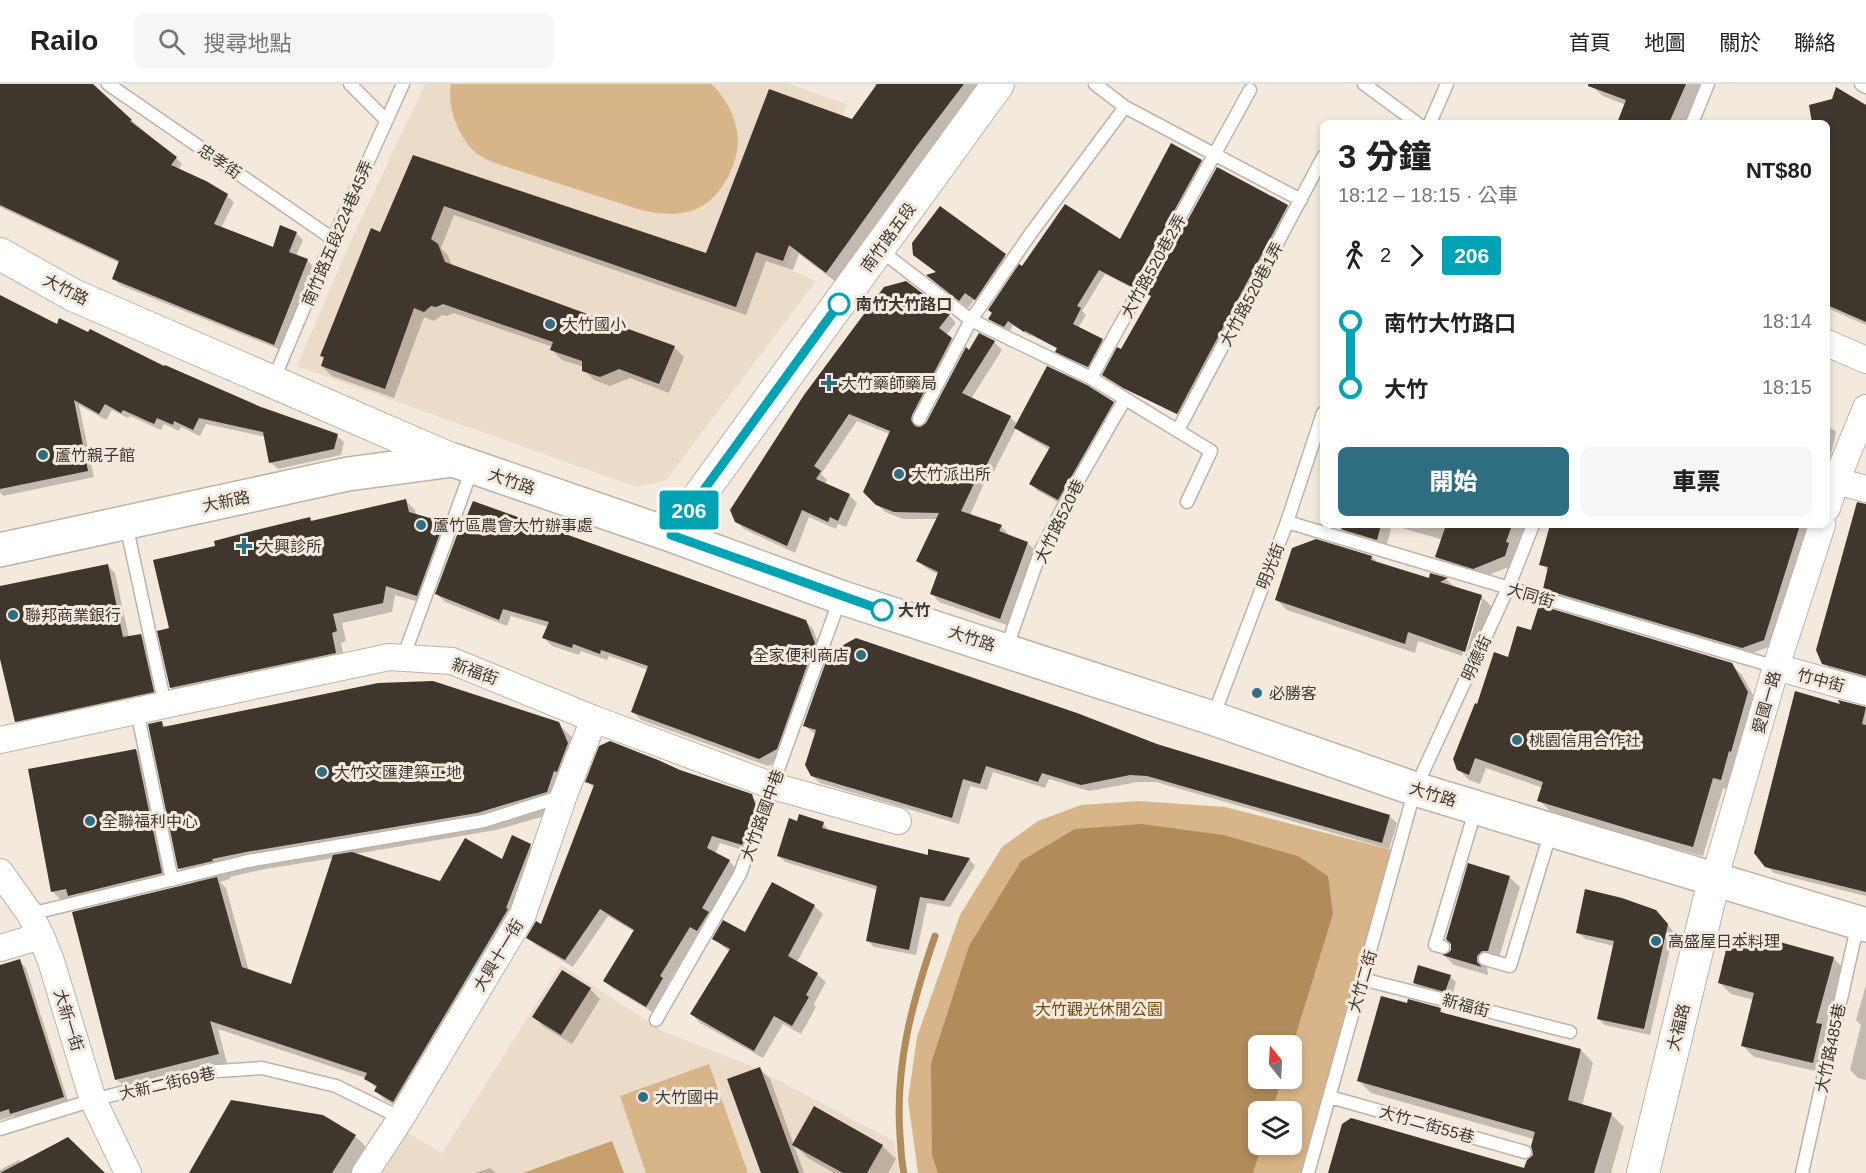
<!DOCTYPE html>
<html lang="zh-TW">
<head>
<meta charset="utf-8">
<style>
	:root { --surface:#fff; --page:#f6f6f6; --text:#222; --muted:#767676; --line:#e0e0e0; --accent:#2e6d82 }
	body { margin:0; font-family:Helvetica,"Noto Sans TC",sans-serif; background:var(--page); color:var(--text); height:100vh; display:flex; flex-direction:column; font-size:22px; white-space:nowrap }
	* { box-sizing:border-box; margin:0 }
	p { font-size:20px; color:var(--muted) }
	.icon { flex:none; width:33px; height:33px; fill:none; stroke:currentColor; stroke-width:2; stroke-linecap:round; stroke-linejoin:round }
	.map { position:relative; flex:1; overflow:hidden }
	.drawer { position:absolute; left:1320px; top:36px; width:510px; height:408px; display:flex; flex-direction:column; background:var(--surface); border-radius:9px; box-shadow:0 3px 9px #0003 }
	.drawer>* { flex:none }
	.badge { padding:0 12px; border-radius:4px; font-size:21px; line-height:39px }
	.needle { width:39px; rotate:342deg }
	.controls { position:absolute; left:1248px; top:951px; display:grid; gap:12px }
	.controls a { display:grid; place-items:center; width:54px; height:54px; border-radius:9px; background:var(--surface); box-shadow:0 3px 9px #0003; font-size:30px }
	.map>.badge { position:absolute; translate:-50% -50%; box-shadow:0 0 0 3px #fff }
	.legs { display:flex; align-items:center; gap:9px; height:66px; padding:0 18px; font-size:20px }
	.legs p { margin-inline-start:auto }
	.overview { display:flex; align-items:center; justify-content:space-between; height:102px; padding:0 18px }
	h1 { font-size:33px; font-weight:800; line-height:45px }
	.action { display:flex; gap:12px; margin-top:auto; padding:12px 18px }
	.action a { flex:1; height:69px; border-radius:9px; background:var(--accent); color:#fff; font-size:24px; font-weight:800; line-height:69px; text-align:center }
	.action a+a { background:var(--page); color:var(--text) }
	ul { padding:0 18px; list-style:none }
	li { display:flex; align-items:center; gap:21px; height:66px; font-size:22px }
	li i { display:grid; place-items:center; width:9px; height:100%; margin:0 8px; background:currentColor }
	li i::after { content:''; width:15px; height:15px; margin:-8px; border:4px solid; border-radius:50%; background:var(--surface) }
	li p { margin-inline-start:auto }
	li:first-child i { background:linear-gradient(#0000 50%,currentColor 0) }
	li:last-child i { background:linear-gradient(currentColor 50%,#0000 0) }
	header { display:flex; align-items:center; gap:36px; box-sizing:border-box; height:84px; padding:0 30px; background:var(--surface); border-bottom:2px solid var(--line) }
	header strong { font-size:28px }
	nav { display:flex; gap:33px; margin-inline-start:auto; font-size:21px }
	.search { width:420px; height:54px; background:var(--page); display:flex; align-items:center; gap:15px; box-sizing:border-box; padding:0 21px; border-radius:9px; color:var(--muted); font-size:22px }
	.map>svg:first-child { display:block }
	.built { fill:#ebdcc9 }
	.green { fill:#d8b588; fill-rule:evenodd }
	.forest { fill:#c7a06d }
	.water { fill:#b18b59 }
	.shadow { fill:#0003; fill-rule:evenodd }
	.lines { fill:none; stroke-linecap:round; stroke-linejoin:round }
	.stream { stroke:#b18b59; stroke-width:7 }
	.building { fill:#3f372d }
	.service-casing { stroke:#bcb3a7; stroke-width:15 }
	.minor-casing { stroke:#bcb3a7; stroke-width:28 }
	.tertiary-casing { stroke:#bcb3a7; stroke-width:34 }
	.secondary-casing { stroke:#bcb3a7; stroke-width:36 }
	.service { stroke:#fff; stroke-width:12 }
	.minor { stroke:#fff; stroke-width:26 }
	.tertiary { stroke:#fff; stroke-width:32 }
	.secondary { stroke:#fff; stroke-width:33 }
	.line-1-casing { stroke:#fff; stroke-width:14 }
	.line-1 { stroke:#00a3b4; stroke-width:9 }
	.stop-1-dot { fill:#fff; stroke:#00a3b4; stroke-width:3 }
	.poi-dot { fill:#2e6d82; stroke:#f3e9dd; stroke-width:2 }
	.labels { text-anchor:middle; stroke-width:6; stroke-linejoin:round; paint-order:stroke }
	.street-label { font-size:16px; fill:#3c3833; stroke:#f3e9dd }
	.stop-label { font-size:16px; font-weight:bold; fill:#3c3833; stroke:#f3e9dd; text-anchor:start }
	.poi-label { font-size:16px; fill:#3c3833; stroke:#f3e9dd; text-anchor:start }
	.park-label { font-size:16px; fill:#724b0d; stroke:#f3e9dd }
</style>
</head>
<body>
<header>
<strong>Railo</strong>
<div class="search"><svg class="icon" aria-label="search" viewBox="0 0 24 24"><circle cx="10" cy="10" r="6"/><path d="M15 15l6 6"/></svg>搜尋地點</div>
<nav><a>首頁</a><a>地圖</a><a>關於</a><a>聯絡</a></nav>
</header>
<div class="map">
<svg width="1866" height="1089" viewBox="0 0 1866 1089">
	<rect width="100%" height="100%" fill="#f3e9dd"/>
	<path class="built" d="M425 0H789L847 20 785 183 816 197 666 396 636 403 297 282 349 161Z
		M561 881 664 948 747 980 894 1057 899 1089H374L401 1045 442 1069Z"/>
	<path class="green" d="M451 0H711C725 12 734 30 737 48 742 73 723 112 700 123 682 133 660 130 641 126L492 78C485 74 477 71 472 65 457 49 447 22 451 0Z
		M1138 717 1225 723 1400 768 1303 1089H918L908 1016 917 953 960 831 1002 763 1038 737 1081 721ZM1258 962H1292V994H1258ZM1258 1028H1292V1060H1258Z
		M709 980 748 1089H646L620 1012Z"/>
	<path class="forest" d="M612 1057 624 1089H523Z"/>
	<path class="water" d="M1142 740 1223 751 1298 772 1328 792 1333 830 1292 963V962H1258V994L1282 995 1272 1027 1258 1028V1060L1262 1061 1253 1089H938L932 1071 931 980 969 862 1021 777 1075 745Z"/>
	<path class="shadow" d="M0 0H81L104 13 176 74 182 80 178 86 205 98 227 112 234 118 221 144 273 165 296 149 303 156 296 172 307 176 313 182 281 266 120 201 113 194 119 179 0 123Z
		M874 0H982L836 198 799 170 793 186 766 177 746 231 454 131 441 164 448 171 452 182 674 263 684 273 669 309 630 294 610 302 594 296 584 286V283L562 276 552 266 553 263 454 229 447 232 442 231 434 237 424 233 394 314 332 292 322 282 325 275 322 272 380 150 413 73 707 171 853 36 877 3Z
		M1594 0H1701L1685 39H1619L1626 21 1603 12 1593 3Z
		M1866 22V241L1827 224V39H1814Z
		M1201 77 1206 82 1138 207 1105 190 1082 227 1086 231 1078 244 1102 257 1107 262 1093 287 1062 272 1057 267 1058 265 1031 251 1030 252 1013 241 1010 247 995 240 990 235 1022 184 1121 157Z
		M1287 122 1292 126 1182 333 1108 295 1104 291 1121 267 1152 214 1149 210Z
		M940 124 1005 172 1014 180 984 223 974 216 968 224 936 199 929 191 937 189 915 170Z
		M0 213 57 242 260 325 337 352 344 358 341 371 278 385 271 379 266 353 206 340 200 352 181 343 179 347 164 340 161 346 130 332 128 334 112 326 106 336 79 321 94 393 3 412 0 408Z
		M949 231 956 239 946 251 959 263 918 344 927 340 980 251 994 258 1002 266 971 315 1010 333 1017 340 1113 319 1120 326 1065 422 1038 407 1031 400 1050 366 1023 350 1016 344 989 397 986 395 970 431 1001 442 1008 450V452L1027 459 1035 466 1007 541 939 518 932 510 939 491 926 484 918 477 937 435H903L885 428 864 408 890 350 857 337 821 390 827 396 825 400 849 411 857 419 846 443 838 440 836 445 809 433 795 469 744 445 736 437Z
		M1827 341 1836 348 1830 375 1827 377Z
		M405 416 415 426 416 432 443 440 452 449 426 520 395 511 392 528 342 539 346 557 341 559 345 578 181 613 171 604V546L217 463 310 435 313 438Z
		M1866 429V598L1831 587 1824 579Z
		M1345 441H1525L1515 467 1517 470 1514 481 1483 493 1446 482 1437 473 1443 456 1392 441 1386 464 1353 454 1344 445Z
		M1557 441H1809L1771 562 1750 570 1552 512 1545 505 1549 487 1541 480Z
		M1372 473 1378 479 1430 496 1431 491 1447 496 1456 504 1481 512 1491 522 1475 577 1465 573 1482 516H1478L1462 572 1418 557 1415 569 1287 526 1277 516Z
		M107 481 115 489 129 553 141 551 149 560 161 616 24 645 16 637 0 566V503Z
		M437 510 805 537 813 545 822 568 784 673 768 682 641 636 633 628 649 586 609 572 607 576 581 567 579 571 552 562 544 554 549 543 511 532 507 542 445 518Z
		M1532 547 1731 580 1742 591 1758 620 1732 706 1723 704 1703 772 1638 755 1550 727 1539 716 1543 704 1486 684 1480 700 1469 696 1458 685 1478 622 1509 575Z
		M1842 622 1866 624V812L1774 789 1766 782Z
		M161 638 167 644 558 640 577 658 565 726 496 746 355 770 441 799 503 777 530 761 540 771 515 834 403 1026 385 1016 376 1007 377 1005 366 994 218 945 227 979 126 1004 116 995 195 800 180 785 150 641ZM334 774 292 902 249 887 226 804 220 798 230 795V793L265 785Z
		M804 641 1157 661 1389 732 1397 739 1389 765 1156 698H1138L1089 707 1049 695 1045 704 993 688 987 706 970 702 959 740 820 699 812 691 817 650 812 648Z
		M136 666 146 677 171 799 63 818 53 808Z
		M679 687 751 712 759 720 763 731 749 768 720 759 715 770 729 777 737 785 667 901 670 903 654 929 612 904 604 896 635 848 608 832 573 883 536 861 528 853 542 842 594 704 587 697Z
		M799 739H823L829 747 929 773 969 775 975 782 950 823 927 819 916 871 874 863 868 857 878 806 785 778 779 772Z
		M1509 793 1520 803 1498 877H1493L1487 883 1488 891 1454 881 1445 872 1449 870Z
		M814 822 823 830 797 878 817 890 826 898 814 920 816 923 801 950 783 940 763 974 700 939 692 930 730 868 714 855 746 850Z
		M1663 835 1674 848 1650 951 1605 941 1598 935 1614 862 1585 855 1578 849Z
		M1833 874 1844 885 1828 948 1833 953 1824 989 1754 973 1743 962 1754 916 1731 910 1720 899Z
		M20 877 26 884 69 1020 18 1035 14 1032 0 1036V883Z
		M562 888 590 905 600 915 572 960 544 943 534 933Z
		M1450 892 1456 898 1452 913 1421 905 1414 899Z
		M1866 901V996L1858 994 1850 986 1861 941 1856 936Z
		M1408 921 1440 925 1446 931 1581 966 1593 979 1582 1022 1611 1030 1624 1043 1611 1089H1330L1526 1085 1535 1070 1534 1055 1371 1009 1359 997Z
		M760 985 770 995 804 1089H763Z
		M355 1052 368 1065 353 1089H191Z
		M794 1061 882 1062 896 1075 888 1089H834L808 1074Z
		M19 1076 22 1079 102 1089H0V1086Z
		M490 1084 496 1089H475Z"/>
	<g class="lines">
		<path class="stream" d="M904 1089C901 1077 901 1064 900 1052 895 980 912 919 935 852"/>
	</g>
	<path class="building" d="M0 0H93L132 36 130 37 177 73 171 81 206 97 228 110 214 140 273 163 280 141 297 148 289 168 308 175 274 261 112 195 119 177 0 121Z
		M877 0H964L916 63 826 189 789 161 783 177 756 168 736 223 444 122 431 155 438 160 445 178 675 262 659 300 619 285 600 293 582 287V277L550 266 553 258 443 220 436 223 431 222 424 228 414 224 385 305 321 282 324 273 320 272 371 144 380 148 413 71 706 169 769 5 852 35Z
		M1588 0H1686L1669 39H1617L1626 16 1588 2Z
		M1836 3 1866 21V238L1827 221V39H1812L1809 21 1832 15Z
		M1171 59 1202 76 1132 203 1099 186 1077 222 1081 224 1073 240 1103 255 1088 283 1055 268 1057 264 1025 247 1024 248 1008 237 1004 243 988 235 992 229 988 226 1019 180 1022 182 1065 120 1120 155Z
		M1217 83 1288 121 1177 330 1123 304 1102 291 1117 263 1121 265 1151 212 1147 210Z
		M940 122 1006 170 975 216 965 209 959 217 926 191 936 188 913 171 912 159Z
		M906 197 950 230 939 244 952 254 912 331 911 336 915 342 920 343 926 339 966 263 969 266 979 249 995 257 962 309 1011 332 982 390 979 389 961 427 1002 441 999 447 1028 458 1000 535 930 510 938 488 916 477 939 429 894 428 876 421 863 408 890 347 849 330 814 382 821 387 816 395 850 410 838 437 830 433 828 438 802 426 787 462 735 438 730 426 804 311 884 203Z
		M0 211 57 240 59 234 88 248 90 245 164 282 165 281 261 323 338 350 334 365 269 379 263 348 199 334 193 346 174 337 173 341 157 334 154 340 123 326 121 329 105 320 99 330 74 316 88 387 0 405Z
		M1047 282 1087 301 1114 318 1058 416 1029 400 1050 363 1014 344Z
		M406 415 409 428 444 438 417 512 386 502 383 519 333 530 337 547 332 549 336 569 170 604 157 547 169 544 153 476 215 462 214 457 252 447 310 433 311 437Z
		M473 417 806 536 815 559 777 665 759 675 631 628 648 582 601 566 600 570 573 560 572 564 542 554 549 538 503 525 499 536 435 510 460 443 462 444Z
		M1857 418 1866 420V592L1822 580 1816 566Z
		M1351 441H1381L1377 456 1340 445Z
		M1446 441H1512L1506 458 1509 459 1505 472 1473 485 1435 473Z
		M1550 441H1800L1764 556 1742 564 1543 505 1548 483 1539 481Z
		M1316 455 1372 472 1371 476 1429 494 1430 489 1448 494 1440 498 1482 511 1465 568 1408 548 1405 560 1275 516 1292 464Z
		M108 480 123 553 141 550 154 608 15 638 0 575V502Z
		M1539 521 1732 579 1748 608 1731 668 1729 667 1721 696 1713 694 1693 763 1626 744 1537 717 1543 698 1475 674 1469 691 1457 686 1453 675 1475 619 1477 620 1494 568 1508 573 1517 542 1531 546Z
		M856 554 1077 629 1157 660 1390 731 1382 759 1147 692 1130 691 1081 701 1042 689 1038 698 986 682 980 700 963 695 952 734 811 692 805 681 816 646 803 642 829 569Z
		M433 597 559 638 568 659 557 688 554 687 547 708 477 729 246 768 212 775 213 777 178 785 148 640 162 637 163 643 378 599Z
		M1795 607 1840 620 1838 616 1866 623 1862 640 1866 641V808L1765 783 1754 769Z
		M610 657 658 676 680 686 752 710 756 723 742 761 712 752 707 764 730 776 702 824 709 828 697 847 690 843 660 892 663 894 646 923 603 897 634 846 600 825 565 876 526 854 536 837 541 840 594 701 585 698 599 662Z
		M136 665 162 789 68 812 66 805 51 808 28 685Z
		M799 730 824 738 822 744 879 759 928 771V765L970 774 944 817 920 813 909 866 866 857 877 802 777 772 789 734 797 737Z
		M512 751 531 760 506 824 508 825 393 1018 374 1007 377 1002 364 995 367 989 210 937 219 970 115 996 72 828 217 793 242 883 291 900 333 771 352 768 440 797 465 754 502 775Z
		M1468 779 1510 792 1488 867H1482L1477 872V878L1482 883 1442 871 1448 869 1451 866V860L1446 855Z
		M772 798 815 821 788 872 818 889 806 911 809 913 792 942 774 932 754 967 690 930 730 865 712 855 723 836 745 848Z
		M1585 805 1622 814 1656 826 1668 840 1644 945 1597 935 1614 857 1576 849Z
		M1744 848 1834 873 1816 939 1822 940 1813 979 1741 962 1754 909 1718 899 1728 858Z
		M20 875 64 1013 10 1030 9 1025 0 1028V881Z
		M1418 881 1451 891 1445 908 1413 899Z
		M562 886 591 904 561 951 532 933Z
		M1381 912 1407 919 1408 915 1441 924 1440 928 1581 965 1568 1016 1612 1029 1594 1089H1328L1342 1040 1351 1034 1524 1084 1527 1076 1533 1071 1531 1062 1535 1048 1357 997Z
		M760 983 780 1037 799 1089H761L727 995Z
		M231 1016 323 1031 356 1051 332 1089H189Z
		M814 1022 883 1061 867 1089H843L792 1061Z
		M68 1053 105 1089H0L55 1060Z"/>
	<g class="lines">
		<g class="service-casing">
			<path id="service" d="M108 0 333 155
				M350 0 386 36
				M1095 0 1125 23 1301 116
				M1364 0 1417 39
				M1861 0 1866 3
				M1430 39 1447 0
				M1692 39 1708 0
				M880 166 971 236 1091 294 1211 367 1187 418
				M1091 294 1250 6
				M273 297 333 155 403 0
				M919 335 971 236 1031 149 1125 23
				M1178 346 1323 73
				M1287 438 1776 583
				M126 440 165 621
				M1006 565 1041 466 1067 416 1125 315
				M403 574 472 385
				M137 627 172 796
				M1213 633 1287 438 1323 329
				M30 830 248 777 484 737 563 712
				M1443 863 1435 861 1476 724
				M1485 875 1510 882 1551 747
				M1362 895 1570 948
				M656 936 740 790 840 515
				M1330 1013 1525 1068
				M0 1045 93 1016 203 988 262 984 336 1002 401 1034
				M1308 1089 1415 705 1508 504 1533 441
				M1802 1089 1858 839"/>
		</g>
		<g class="minor-casing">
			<path id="minor" d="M1827 259 1866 276
				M1836 397 1866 405
				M1827 424 1836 397 1866 324
				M1776 583 1866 608
				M0 656 389 573 452 577 594 635 773 702 898 737
				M0 788 30 830 41 852 51 877 93 1016 128 1089
				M1714 796 1776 583 1822 441
				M0 864 41 852
				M365 1089 401 1034 523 830 564 711 594 635"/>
		</g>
		<g class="tertiary-casing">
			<path id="tertiary" d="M0 170 73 211 453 376
				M671 451 998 0
				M1643 1089 1714 796"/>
		</g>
		<g class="secondary-casing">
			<path id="secondary" d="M0 466 348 390 453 376 671 451 840 513 1212 634 1415 705 1866 841"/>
		</g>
		<use href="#service" class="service"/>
		<use href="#minor" class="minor"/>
		<use href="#tertiary" class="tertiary"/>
		<use href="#secondary" class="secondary"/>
	</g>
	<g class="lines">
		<g class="line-1-casing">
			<path id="line-1" d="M839 220 671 451 882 526"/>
		</g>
		<use href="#line-1" class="line-1"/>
	</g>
	<g class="stop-1-dot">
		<circle cx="839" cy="220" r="10"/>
		<circle cx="882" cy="526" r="10"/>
	</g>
	<g class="poi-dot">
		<circle cx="550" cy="240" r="6"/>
		<path d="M826 290h6v6h6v6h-6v6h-6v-6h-6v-6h6z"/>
		<circle cx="43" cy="371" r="6"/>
		<circle cx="899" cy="390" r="6"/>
		<circle cx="421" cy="441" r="6"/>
		<path d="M241 453h6v6h6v6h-6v6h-6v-6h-6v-6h6z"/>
		<circle cx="13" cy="531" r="6"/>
		<circle cx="861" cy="571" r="6"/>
		<circle cx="1257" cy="609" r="6"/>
		<circle cx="1517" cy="656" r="6"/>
		<circle cx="322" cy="688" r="6"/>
		<circle cx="90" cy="737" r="6"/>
		<circle cx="1656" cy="857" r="6"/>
		<circle cx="643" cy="1013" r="6"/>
	</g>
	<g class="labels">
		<g class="street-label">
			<text transform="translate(220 77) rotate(34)" y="6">忠孝街</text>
			<text transform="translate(337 149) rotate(-67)" y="6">南竹路五段224巷45弄</text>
			<text transform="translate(888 153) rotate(-54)" y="6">南竹路五段</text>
			<text transform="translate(1153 182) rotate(-61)" y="6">大竹路520巷2弄</text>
			<text transform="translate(66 205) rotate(27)" y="6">大竹路</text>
			<text transform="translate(1251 210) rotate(-62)" y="6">大竹路520巷1弄</text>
			<text transform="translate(512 397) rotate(19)" y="6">大竹路</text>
			<text transform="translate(226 417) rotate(-12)" y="6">大新路</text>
			<text transform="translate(1059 437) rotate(-64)" y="6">大竹路520巷</text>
			<text transform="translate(1270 482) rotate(-69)" y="6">明光街</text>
			<text transform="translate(1531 511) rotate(17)" y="6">大同街</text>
			<text transform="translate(972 554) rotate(18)" y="6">大竹路</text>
			<text transform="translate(1476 574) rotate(-65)" y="6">明德街</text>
			<text transform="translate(475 587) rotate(20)" y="6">新福街</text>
			<text transform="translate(1821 596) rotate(15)" y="6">竹中街</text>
			<text transform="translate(1766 618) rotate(-74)" y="6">愛國一路</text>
			<text transform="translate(1433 710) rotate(17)" y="6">大竹路</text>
			<text transform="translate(762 731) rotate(-70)" y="6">大竹路國中巷</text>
			<text transform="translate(498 871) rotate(-59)" y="6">大興十一街</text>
			<text transform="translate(1362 897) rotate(-74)" y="6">大竹二街</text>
			<text transform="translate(1466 921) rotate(15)" y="6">新福街</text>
			<text transform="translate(69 936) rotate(73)" y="6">大新一街</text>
			<text transform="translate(1678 943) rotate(-76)" y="6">大福路</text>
			<text transform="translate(1830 964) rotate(-78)" y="6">大竹路485巷</text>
			<text transform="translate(167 999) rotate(-13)" y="6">大新二街69巷</text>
			<text transform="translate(1427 1040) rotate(16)" y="6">大竹二街55巷</text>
		</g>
		<g class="stop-label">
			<text x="856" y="226">南竹大竹路口</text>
			<text x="898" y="532">大竹</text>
		</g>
		<g class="poi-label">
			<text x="562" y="246">大竹國小</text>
			<text x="841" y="305">大竹藥師藥局</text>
			<text x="55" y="377">蘆竹親子館</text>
			<text x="911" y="396">大竹派出所</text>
			<text x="433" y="447">蘆竹區農會大竹辦事處</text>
			<text x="258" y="468">大興診所</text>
			<text x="25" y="537">聯邦商業銀行</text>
			<text x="849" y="577" text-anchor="end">全家便利商店</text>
			<text x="1269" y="615">必勝客</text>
			<text x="1529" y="662">桃園信用合作社</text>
			<text x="334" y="694">大竹文匯建築工地</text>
			<text x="102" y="743">全聯福利中心</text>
			<text x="1668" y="863">高盛屋日本料理</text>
			<text x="655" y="1019">大竹國中</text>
		</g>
		<g class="park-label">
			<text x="1099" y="931">大竹觀光休閒公園</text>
		</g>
	</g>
</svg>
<div class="controls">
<a><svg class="needle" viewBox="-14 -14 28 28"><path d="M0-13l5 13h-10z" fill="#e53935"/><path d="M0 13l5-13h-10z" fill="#767676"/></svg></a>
<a><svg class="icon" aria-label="layers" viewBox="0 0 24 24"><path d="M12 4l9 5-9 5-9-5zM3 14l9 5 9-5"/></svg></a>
</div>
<b class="badge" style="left:689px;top:426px;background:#00a3b4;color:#fff">206</b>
<section class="drawer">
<div class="overview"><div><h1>3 分鐘</h1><p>18:12 – 18:15 · 公車</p></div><b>NT$80</b></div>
<div class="legs"><svg class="icon" aria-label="walk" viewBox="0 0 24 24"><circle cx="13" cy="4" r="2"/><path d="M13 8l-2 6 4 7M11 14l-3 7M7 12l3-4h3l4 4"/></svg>2<svg class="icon" aria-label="forward" viewBox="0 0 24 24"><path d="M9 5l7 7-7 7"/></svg><b class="badge" style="background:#00a3b4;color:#fff">206</b></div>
<ul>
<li><i style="color:#00a3b4"></i><b>南竹大竹路口</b><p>18:14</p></li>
<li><i style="color:#00a3b4"></i><b>大竹</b><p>18:15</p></li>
</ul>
<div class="action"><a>開始</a><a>車票</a></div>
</section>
</div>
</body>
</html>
